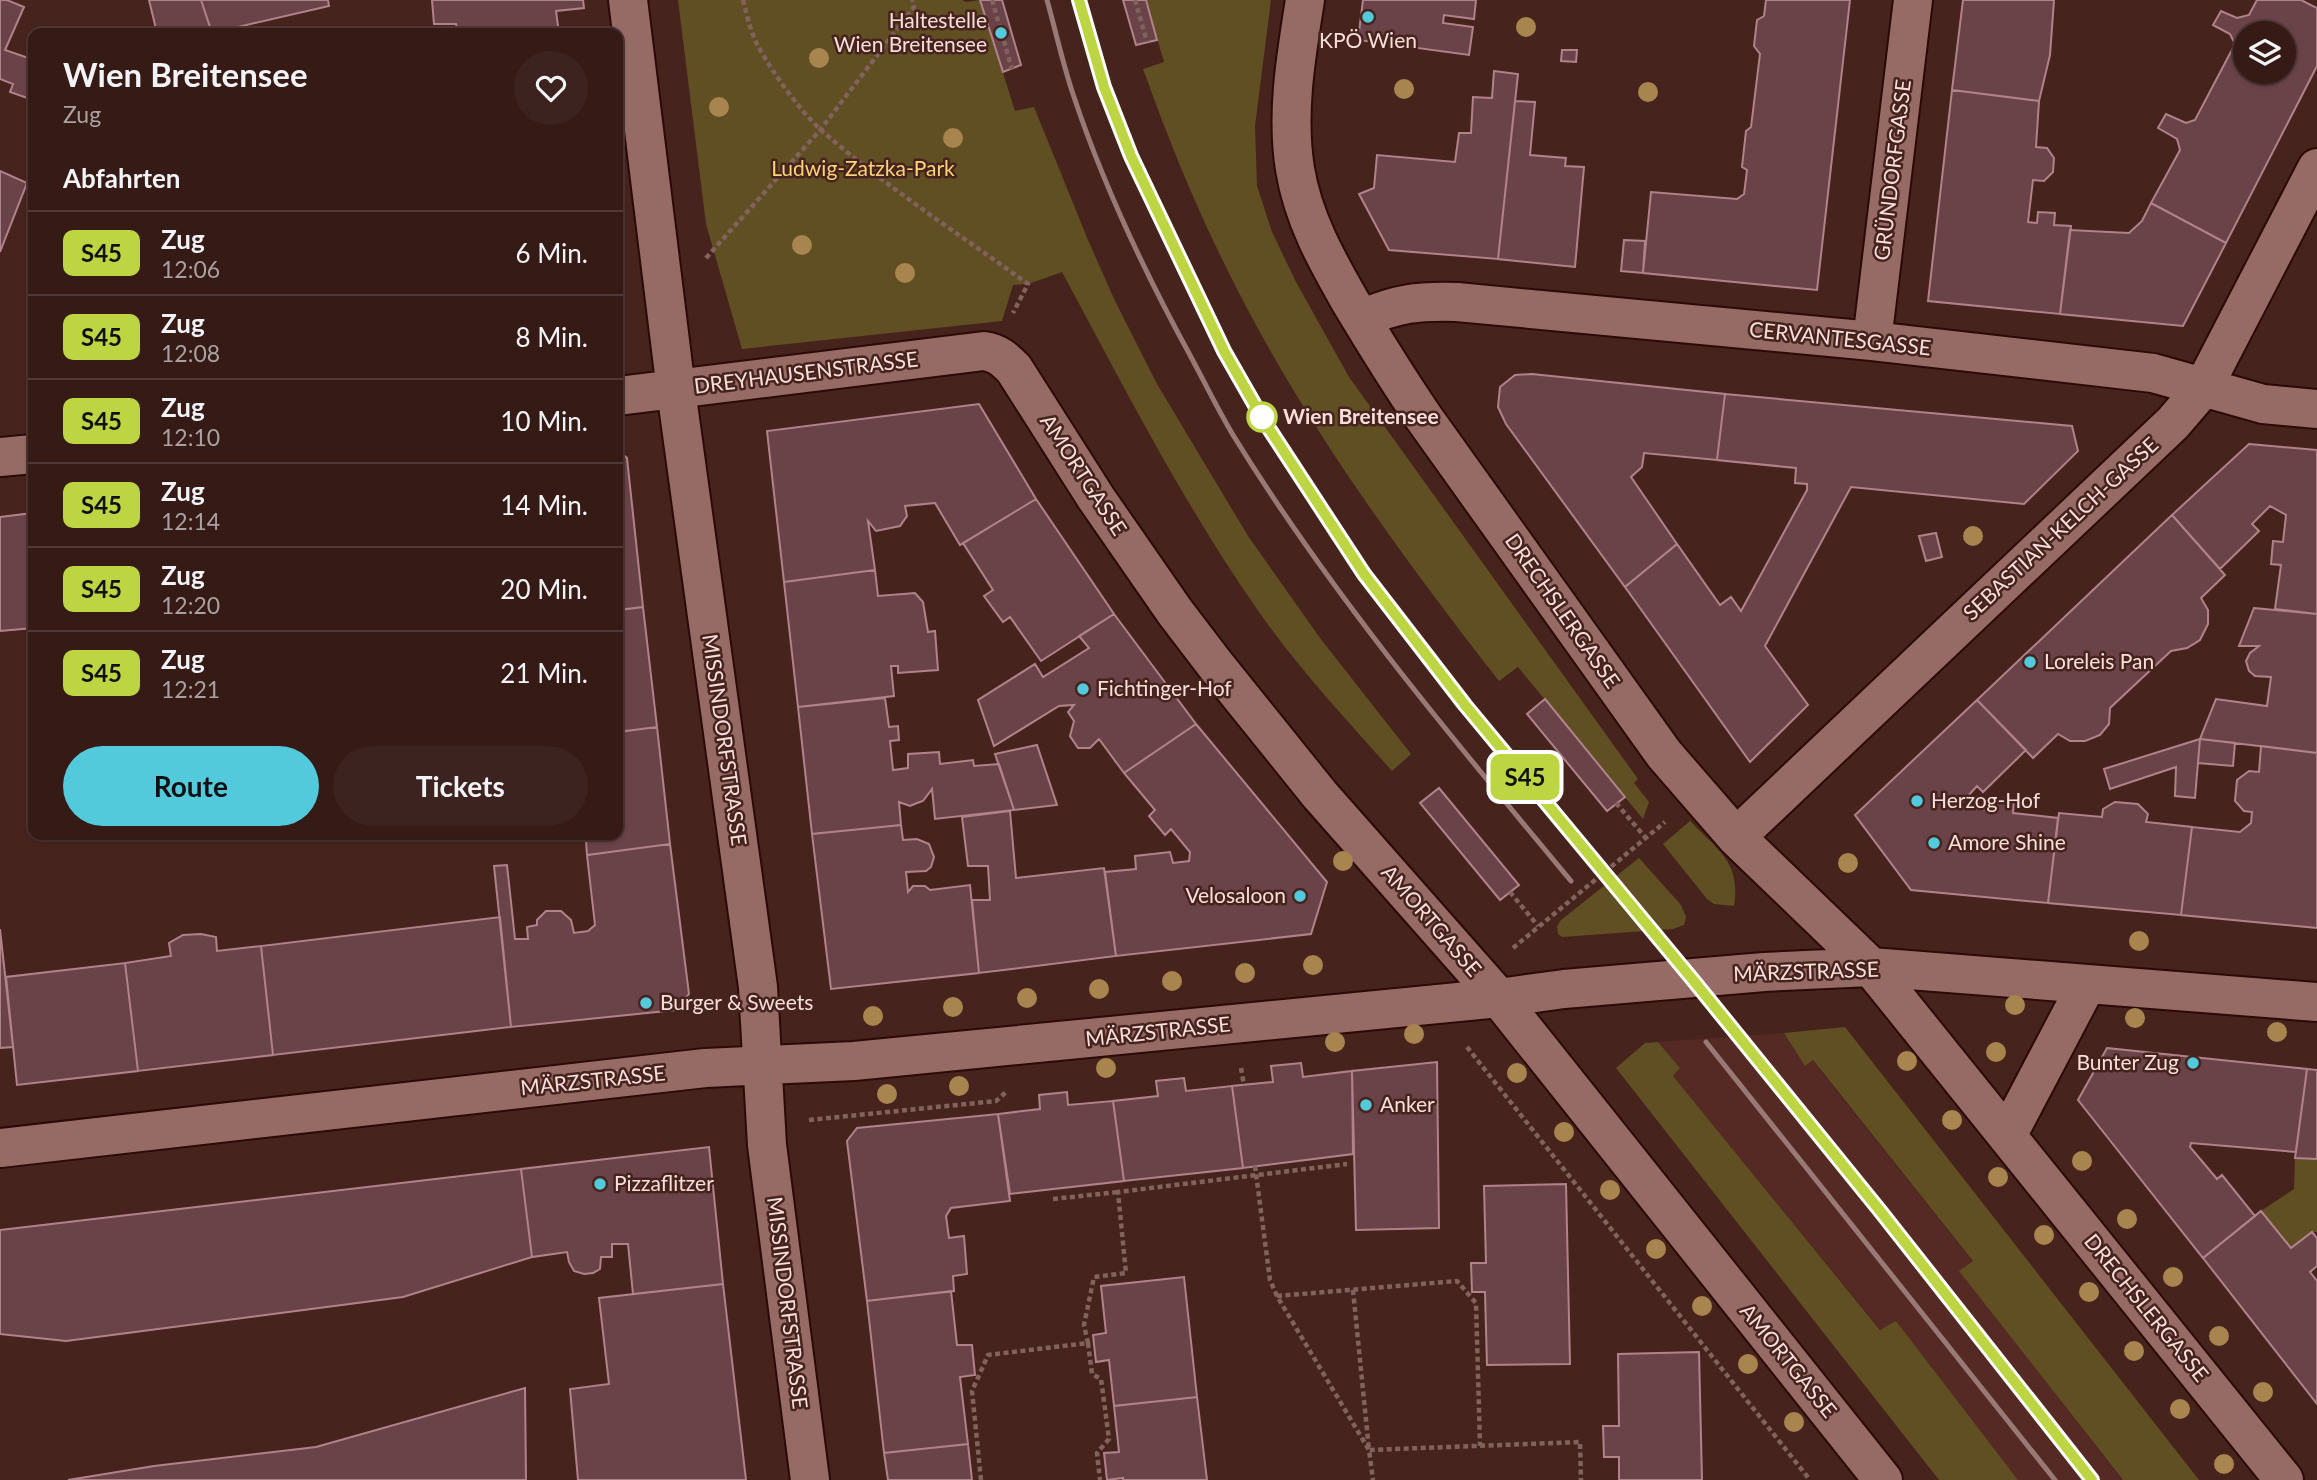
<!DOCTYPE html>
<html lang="de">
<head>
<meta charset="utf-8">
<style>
	:root { --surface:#351a16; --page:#3d231f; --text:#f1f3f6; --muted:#aaa1a1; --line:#4f3835; --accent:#53cadc }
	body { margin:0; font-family:Lato,sans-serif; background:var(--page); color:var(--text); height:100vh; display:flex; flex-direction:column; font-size:26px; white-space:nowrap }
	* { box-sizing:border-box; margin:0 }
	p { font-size:23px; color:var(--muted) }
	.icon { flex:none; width:38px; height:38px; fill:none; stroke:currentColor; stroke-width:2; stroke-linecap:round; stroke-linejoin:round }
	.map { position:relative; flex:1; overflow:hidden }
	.drawer { position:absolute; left:28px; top:28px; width:595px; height:812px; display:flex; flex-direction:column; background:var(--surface); border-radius:14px; box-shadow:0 2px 5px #0004,0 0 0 2px var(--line) }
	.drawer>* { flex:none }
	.badge { padding:0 14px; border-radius:10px; font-size:24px; line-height:46px }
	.controls { position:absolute; left:2233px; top:21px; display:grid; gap:14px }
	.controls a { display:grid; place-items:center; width:63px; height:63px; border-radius:50%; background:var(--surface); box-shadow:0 2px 5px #0004,0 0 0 2px var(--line); font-size:35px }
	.map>.badge { position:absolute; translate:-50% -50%; box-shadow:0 0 0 4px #fff }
	h2 { padding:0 35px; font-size:26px; line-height:63px }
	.round { display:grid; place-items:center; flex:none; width:74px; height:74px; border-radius:37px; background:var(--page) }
	.headline { display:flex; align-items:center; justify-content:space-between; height:119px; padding:0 35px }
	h1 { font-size:33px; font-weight:700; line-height:52px }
	.primary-button { display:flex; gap:14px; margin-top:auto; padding:14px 35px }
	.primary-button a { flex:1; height:80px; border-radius:42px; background:var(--accent); color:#111; font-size:28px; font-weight:700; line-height:80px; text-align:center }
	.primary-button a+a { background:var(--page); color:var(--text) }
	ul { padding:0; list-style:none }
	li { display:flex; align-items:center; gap:21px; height:84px; padding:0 35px; border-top:2px solid var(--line) }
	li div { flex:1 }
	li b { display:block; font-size:26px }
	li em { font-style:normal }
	li .badge { min-width:77px; font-weight:700; text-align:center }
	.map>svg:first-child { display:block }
	.built { fill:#552924 }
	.green { fill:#604f22 }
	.building { fill:#6a4349; stroke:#b0838a; stroke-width:2; fill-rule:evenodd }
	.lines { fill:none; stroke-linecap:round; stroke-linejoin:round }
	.minor-casing { stroke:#2b0a07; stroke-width:42 }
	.path { stroke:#82625d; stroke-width:4.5; stroke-dasharray:5 3.5; stroke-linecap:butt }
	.minor { stroke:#966b65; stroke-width:38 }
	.rail { stroke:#987975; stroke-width:5 }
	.tree { fill:#a8844f }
	.line-casing { stroke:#fff; stroke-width:16 }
	.line { stroke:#bdd542; stroke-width:10 }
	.poi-dot { fill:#53cadc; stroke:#47231e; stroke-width:2.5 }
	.stop-dot { fill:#fff; stroke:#bdd542; stroke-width:3.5 }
	.labels { text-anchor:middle; stroke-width:5; stroke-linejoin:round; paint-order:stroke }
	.poi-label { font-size:21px; fill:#f8dfdb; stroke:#47231e; text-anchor:start }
	.park-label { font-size:21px; fill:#f8d477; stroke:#47231e }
	.street-label { font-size:21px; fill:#f8dfdb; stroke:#47231e }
	.stop-label { font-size:21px; font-weight:bold; fill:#f8dfdb; stroke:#47231e; text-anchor:start }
</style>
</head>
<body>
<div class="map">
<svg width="2317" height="1480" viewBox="0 0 2317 1480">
	<rect width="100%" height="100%" fill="#47231e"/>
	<path class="built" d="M1784 1033 1805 1066 1812 1060 1973 1262 1960 1271 2122 1480H2018L1896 1322 1881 1330 1673 1076 1680 1068 1658 1042Z"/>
	<path class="green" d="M678 0H962L966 2 980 0 1015 111 1034 107 1088 240 1115 301 1157 384 1248 536 1320 638 1411 754 1392 771C1346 719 1299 669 1259 612 1184 505 1124 387 1062 272L1028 284 1013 285 1002 321 742 349 706 224Z
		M1146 0H1271L1255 126 1257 186 1272 232 1296 282 1349 377 1638 779 1634 783 1649 802 1643 819 1518 667 1499 681C1397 550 1298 415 1225 265 1193 201 1167 135 1143 69L1164 62Z
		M1690 821C1718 850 1741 862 1734 906L1714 904 1707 899 1663 844Z
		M1639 858 1681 905 1686 917 1684 925 1673 929 1562 937 1558 934 1557 926 1561 920Z
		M1845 1027 2199 1480H2123L1959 1271 1973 1261 1813 1060 1805 1066 1784 1033Z
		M1658 1042 1680 1068 1673 1076 1880 1330 1896 1321 2018 1480H1939L1616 1068 1645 1043Z
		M2295 1158 2317 1159V1232H2312L2291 1248 2261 1211 2294 1189Z"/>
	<path class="building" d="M0 0H7L24 7 5 50 31 59 33 55V100L10 92 13 84 0 79Z
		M149 0H201L212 33H157Z
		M201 0H328L329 6 212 33Z
		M432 0H583L584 8 556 11 559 33H458L456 24H434Z
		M980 0H1002L1021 65 1003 72Z
		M1123 0H1146L1157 40 1136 45Z
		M1363 0H1476L1474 19 1444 15 1443 23 1473 27 1469 55 1358 40Z
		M1766 0H1850L1817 290 1643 273 1651 192 1737 199 1744 194 1747 170 1742 167 1746 131 1751 127 1760 54 1754 46 1757 20 1764 16Z
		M1963 0H2054L2050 55 2039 101 1952 90Z
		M2257 0H2301L2317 8V66L2226 243 2151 203 2180 150 2177 139 2158 128 2166 114 2186 123 2195 120 2235 44 2230 34 2213 25 2221 11 2237 18 2249 15ZM2245 33H2284V72H2245Z
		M1562 50H1577L1576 62 1561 61Z
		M1494 71 1518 74 1498 259 1389 250 1359 194 1374 188 1377 155 1455 162 1459 133H1471L1473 97 1492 98Z
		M1952 90 2039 101 2036 147 2047 148 2054 158 2053 172 2044 181 2033 180 2028 222 2037 223 2038 212 2055 213 2054 225 2071 226 2060 314 1928 301Z
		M1515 101 1535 102 1530 155 1566 158 1565 166 1584 167 1575 267 1498 259Z
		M0 171 27 183 0 252Z
		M2151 203 2226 243 2183 326 2060 314 2070 230 2129 233 2142 221Z
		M1624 240 1645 241 1643 273 1621 271Z
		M1532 374 1725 394 1717 460 1644 453 1642 467 1631 477 1677 544 1625 587 1506 424 1498 407 1500 387 1515 375Z
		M1725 394 2072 426 2078 451 2024 504 1851 487 1765 646 1808 705 1750 762 1625 587 1677 544 1720 605 1731 597 1741 611 1807 490V484L1795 483 1796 468 1717 460Z
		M979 404 1036 499 960 545 935 503 905 506 907 516 900 526 876 531 868 521 875 570 784 582 767 431Z
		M2249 444 2317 450V614L2275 609 2281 565 2271 564 2273 541 2283 542 2286 515 2270 506 2252 524 2259 531 2220 569 2172 515Z
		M618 450 627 458 643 607 618 610Z
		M1036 499 1114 614 1041 661 1010 617 1003 622 984 596 993 590 963 543Z
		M33 513V628L0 631V517Z
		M2172 515 2225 575 2201 598 2208 610V624L2200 640 2187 648 2171 651 2110 708 2109 724 2100 735 2085 741H2070L2058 734 2033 758 1977 700Z
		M1936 533 1942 557 1926 561 1919 536Z
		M875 570 878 596 915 593 923 602 928 632 935 631 938 670 898 673V666H891L894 696 798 707 784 582Z
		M643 607 657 727 618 732V610Z
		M2254 608 2317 614V753L2200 739 2216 699 2267 706 2271 677 2255 676 2249 671 2246 661 2250 653 2259 646H2239Z
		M1114 614 1196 724 1124 773 1099 739 1090 748H1078L1070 736 1074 721 1068 712 1074 705 1059 706 994 746 978 700 1035 664 1043 677 1089 648 1079 636Z
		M885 698 889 727 898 726 899 740 890 741 893 770 908 768V754L939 752 940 764 973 760 974 766 999 764 1014 810 935 819 932 789 923 801 917 803 910 806 899 802 901 825 812 834 798 707Z
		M1545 699 1625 797 1607 811 1527 714Z
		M1977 700 2026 750 1983 792 1977 786 1958 807 1988 810V799L2014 802 2013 813 2058 818 2048 903 1911 890 1855 815Z
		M1196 724 1327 882 1311 934 1116 956 1105 872 1136 869 1135 856 1170 852 1173 863 1189 861 1190 852 1171 829 1165 835 1149 816 1155 810 1124 773Z
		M657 727 670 844 587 855 586 841H574V835H618V732Z
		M2200 739 2235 743 2233 766 2198 763Z
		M2200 739 2195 798 2175 796 2176 767 2110 789 2104 769Z
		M1037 745 1057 805 1014 810 995 754Z
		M2261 746 2317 753V928L2181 915 2192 827 2240 832 2251 823 2252 812 2244 811 2235 801 2237 780 2249 771 2259 772Z
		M1439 788 1519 885 1500 900 1420 803Z
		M2115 802 2138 804 2148 814 2146 822 2192 827 2181 915 2048 903 2059 813 2102 817 2103 809Z
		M1010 811 1016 878 1104 868 1116 956 979 973 972 900H990L988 866H968L962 817Z
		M901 825 903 840 917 839 929 844 934 857 931 867 926 871 906 872 908 892 913 886H925L930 890 970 885 979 973 831 989 812 834Z
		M670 844 689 994 676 1010 511 1027 494 866 507 865 515 939H528L527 927 537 925V920L546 911H561L571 920 574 933 588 931 595 925 587 855Z
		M500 917 511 1027 273 1055 261 946Z
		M0 929 13 1047 0 1048Z
		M201 934 216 937 217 951 261 946 273 1055 138 1071 125 963 171 956 169 943 183 935Z
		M125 963 138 1071 17 1085 6 977Z
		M2107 1048 2307 1069 2296 1152 2191 1143 2190 1147 2217 1179 2222 1175 2255 1216 2203 1258 2078 1100Z
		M1437 1062 1439 1228 1356 1230 1352 1071Z
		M1301 1063 1303 1077 1352 1071 1353 1154 1243 1168 1232 1086 1273 1082 1271 1066Z
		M2307 1069 2317 1070V1159L2295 1158Z
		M1184 1078 1186 1091 1232 1086 1243 1168 1124 1181 1113 1101 1158 1096 1156 1081Z
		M1067 1092 1068 1105 1113 1101 1124 1181 1010 1194 998 1114 1040 1109 1039 1095Z
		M998 1114 1010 1201 951 1208 946 1216 949 1238 964 1236 967 1274 953 1276 954 1291 867 1301 847 1141 857 1128Z
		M709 1147 723 1284 633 1294 628 1244H612V1257H601L600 1269 593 1273 584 1274 574 1271 569 1262 567 1252 532 1257 521 1169Z
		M521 1169 532 1257 403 1297 66 1341 0 1334V1230Z
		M1566 1184 1570 1364 1487 1365 1485 1292H1472L1471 1263H1486L1484 1186Z
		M2261 1211 2291 1248 2312 1232 2317 1238V1266L2310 1272 2317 1281V1404L2203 1258Z
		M1184 1277 1197 1397 1114 1406 1109 1360 1096 1362 1093 1335 1106 1333 1101 1286Z
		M723 1284 746 1480H578L570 1389 609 1384 599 1298Z
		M951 1291 957 1345H972L975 1375 960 1377 968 1444 884 1453 867 1301Z
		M1699 1352 1702 1480H1619V1457H1604L1603 1426H1619L1618 1354Z
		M525 1388 526 1480H68L154 1466 316 1447Z
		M1197 1397 1207 1480H1123V1478L1107 1480 1104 1453 1119 1452 1114 1406Z
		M968 1444 972 1480H888L884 1453Z"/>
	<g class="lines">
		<g class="minor-casing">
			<path id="minor" d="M628 0 676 390 758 987 767 1145 810 1480
				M1305 0C1296 56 1286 113 1295 169 1303 218 1326 259 1350 301 1374 341 1398 380 1424 418L1664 754 1736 837 1871 967 2284 1480
				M1361 319C1398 303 1417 301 1457 302L1872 341 2153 373 2263 404 2317 409
				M1872 341 1913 0
				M618 396 984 351C998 353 1004 359 1014 369L1096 498 1175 612 1217 667 1320 795 1499 998 1883 1480
				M0 457 33 454
				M1736 837 2173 423 2203 388 2317 168
				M2007 1136 2087 984
				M0 1148 705 1068 854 1061 1499 998 1564 989 1764 972 1871 967 2317 1002"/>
		</g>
		<path class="path" d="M743 0C747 15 750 31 758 46 773 73 799 110 822 131 886 187 959 234 1028 284L1013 313
			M992 0 1012 69
			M1135 0 1147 42
			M706 258 821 129 914 7 912 0
			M1616 803 1645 837
			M1510 892 1538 926
			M1513 948 1665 822
			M1467 1047 1810 1480
			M1241 1068 1244 1085
			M809 1120 996 1101 1006 1092
			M1255 1166 1270 1280 1277 1296 1369 1450 1373 1480
			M1053 1199 1118 1192
			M1353 1290 1369 1450 1580 1442 1581 1480
			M1277 1296 1457 1281 1476 1303 1480 1446
			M1088 1343 1092 1374 1101 1379 1109 1439 1097 1453 1100 1480
			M981 1480 972 1391 988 1355 1088 1343 1084 1325 1094 1277 1126 1273 1118 1192 1347 1164"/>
		<use href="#minor" class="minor"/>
		<path class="rail" d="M1047 0C1056 32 1063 65 1074 97 1104 187 1145 273 1191 357 1205 383 1218 410 1233 435 1331 594 1452 738 1571 881
			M1079 0 1104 87 1131 156 1224 351 1264 421 1364 574 1465 705 1596 861
			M1742 1039 1928 1270 2092 1480
			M1706 1042 2055 1480"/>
	</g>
	<g class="tree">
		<circle cx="1526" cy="27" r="10"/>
		<circle cx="819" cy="58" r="10"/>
		<circle cx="1404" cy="89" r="10"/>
		<circle cx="1648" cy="92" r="10"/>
		<circle cx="719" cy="107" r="10"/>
		<circle cx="953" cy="138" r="10"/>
		<circle cx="802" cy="245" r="10"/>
		<circle cx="905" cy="273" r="10"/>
		<circle cx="1973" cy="536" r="10"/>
		<circle cx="1343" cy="861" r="10"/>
		<circle cx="1848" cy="863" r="10"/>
		<circle cx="2139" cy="941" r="10"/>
		<circle cx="1313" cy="965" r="10"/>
		<circle cx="1245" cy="973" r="10"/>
		<circle cx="1172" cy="981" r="10"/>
		<circle cx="1099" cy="989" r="10"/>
		<circle cx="1027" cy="998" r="10"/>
		<circle cx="2015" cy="1005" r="10"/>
		<circle cx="953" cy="1007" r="10"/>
		<circle cx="873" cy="1016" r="10"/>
		<circle cx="2135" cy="1018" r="10"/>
		<circle cx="2277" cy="1032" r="10"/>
		<circle cx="1414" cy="1034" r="10"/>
		<circle cx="1335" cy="1042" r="10"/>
		<circle cx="1996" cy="1052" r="10"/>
		<circle cx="1907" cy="1061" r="10"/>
		<circle cx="1106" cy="1068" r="10"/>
		<circle cx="1517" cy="1073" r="10"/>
		<circle cx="959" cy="1086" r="10"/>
		<circle cx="887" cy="1094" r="10"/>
		<circle cx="1952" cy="1120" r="10"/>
		<circle cx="1564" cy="1132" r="10"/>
		<circle cx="2082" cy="1161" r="10"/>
		<circle cx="1998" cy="1177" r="10"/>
		<circle cx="1610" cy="1190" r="10"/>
		<circle cx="2127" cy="1219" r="10"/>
		<circle cx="2044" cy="1235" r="10"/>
		<circle cx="1656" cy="1249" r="10"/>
		<circle cx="2173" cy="1277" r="10"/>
		<circle cx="2089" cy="1292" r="10"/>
		<circle cx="1702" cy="1306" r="10"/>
		<circle cx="2219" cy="1336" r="10"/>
		<circle cx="2134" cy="1351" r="10"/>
		<circle cx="1748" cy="1364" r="10"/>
		<circle cx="2263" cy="1392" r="10"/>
		<circle cx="2180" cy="1409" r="10"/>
		<circle cx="1794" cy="1422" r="10"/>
		<circle cx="2224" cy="1464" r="10"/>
	</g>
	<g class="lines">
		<g class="line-casing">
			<path id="line" d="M1079 0 1104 87 1131 156 1224 351 1264 421 1364 574 1465 705 1693 980 1881 1212 2092 1480"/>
		</g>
		<use href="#line" class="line"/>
	</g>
	<g class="poi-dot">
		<circle cx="1368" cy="17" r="7"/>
		<circle cx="1001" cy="33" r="7"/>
		<circle cx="2030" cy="662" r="7"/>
		<circle cx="1083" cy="689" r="7"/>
		<circle cx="1917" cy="801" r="7"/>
		<circle cx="1934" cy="843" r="7"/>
		<circle cx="1300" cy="896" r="7"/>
		<circle cx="646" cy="1003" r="7"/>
		<circle cx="2193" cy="1063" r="7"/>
		<circle cx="1366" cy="1105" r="7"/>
		<circle cx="600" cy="1184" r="7"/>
	</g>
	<circle class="stop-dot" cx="1262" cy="417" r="14"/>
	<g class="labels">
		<g class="poi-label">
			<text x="987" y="28" text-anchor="end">Haltestelle<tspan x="987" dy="24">Wien Breitensee</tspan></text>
			<text x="1368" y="48" text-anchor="middle">KPÖ Wien</text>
			<text x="2044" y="669">Loreleis Pan</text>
			<text x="1097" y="696">Fichtinger-Hof</text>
			<text x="1931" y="808">Herzog-Hof</text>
			<text x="1948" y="850">Amore Shine</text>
			<text x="1286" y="903" text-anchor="end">Velosaloon</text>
			<text x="660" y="1010">Burger &amp; Sweets</text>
			<text x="2179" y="1070" text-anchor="end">Bunter Zug</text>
			<text x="1380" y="1112">Anker</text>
			<text x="614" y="1191">Pizzaflitzer</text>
		</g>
		<g class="park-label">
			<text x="863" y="176">Ludwig-Zatzka-Park</text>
		</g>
		<g class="street-label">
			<text transform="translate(1893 170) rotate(-83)" y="7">GRÜNDORFGASSE</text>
			<text transform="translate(1840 339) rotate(6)" y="7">CERVANTESGASSE</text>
			<text transform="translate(806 373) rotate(-7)" y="7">DREYHAUSENSTRASSE</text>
			<text transform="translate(1083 475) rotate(57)" y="7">AMORTGASSE</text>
			<text transform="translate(2061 529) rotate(-43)" y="7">SEBASTIAN-KELCH-GASSE</text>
			<text transform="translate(1562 611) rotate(55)" y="7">DRECHSLERGASSE</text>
			<text transform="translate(724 740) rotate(82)" y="7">MISSINDORFSTRASSE</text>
			<text transform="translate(1431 921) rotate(49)" y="7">AMORTGASSE</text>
			<text transform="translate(1806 972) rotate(-2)" y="7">MÄRZSTRASSE</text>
			<text transform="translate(1158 1032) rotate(-6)" y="7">MÄRZSTRASSE</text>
			<text transform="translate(593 1081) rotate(-6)" y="7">MÄRZSTRASSE</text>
			<text transform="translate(787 1303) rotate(83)" y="7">MISSINDORFSTRASSE</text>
			<text transform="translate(2146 1308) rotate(51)" y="7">DRECHSLERGASSE</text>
			<text transform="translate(1788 1361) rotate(51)" y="7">AMORTGASSE</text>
		</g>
		<g class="stop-label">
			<text x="1283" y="424">Wien Breitensee</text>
		</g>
	</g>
</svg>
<div class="controls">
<a><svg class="icon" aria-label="layers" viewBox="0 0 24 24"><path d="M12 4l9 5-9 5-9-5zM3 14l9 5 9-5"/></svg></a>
</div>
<b class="badge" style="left:1525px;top:777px;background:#bdd542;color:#111">S45</b>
<section class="drawer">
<div class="headline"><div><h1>Wien Breitensee</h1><p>Zug</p></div><a class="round"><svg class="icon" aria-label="heart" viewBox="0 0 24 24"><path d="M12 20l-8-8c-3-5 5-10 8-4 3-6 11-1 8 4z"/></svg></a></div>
<h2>Abfahrten</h2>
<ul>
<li><span class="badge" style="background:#bdd542;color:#111">S45</span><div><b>Zug</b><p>12:06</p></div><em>6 Min.</em></li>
<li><span class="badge" style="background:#bdd542;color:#111">S45</span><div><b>Zug</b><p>12:08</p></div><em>8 Min.</em></li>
<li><span class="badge" style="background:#bdd542;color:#111">S45</span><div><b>Zug</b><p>12:10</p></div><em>10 Min.</em></li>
<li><span class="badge" style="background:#bdd542;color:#111">S45</span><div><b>Zug</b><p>12:14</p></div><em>14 Min.</em></li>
<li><span class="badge" style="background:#bdd542;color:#111">S45</span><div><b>Zug</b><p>12:20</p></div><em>20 Min.</em></li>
<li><span class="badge" style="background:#bdd542;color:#111">S45</span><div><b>Zug</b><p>12:21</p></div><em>21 Min.</em></li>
</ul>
<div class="primary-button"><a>Route</a><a>Tickets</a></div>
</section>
</div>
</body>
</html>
